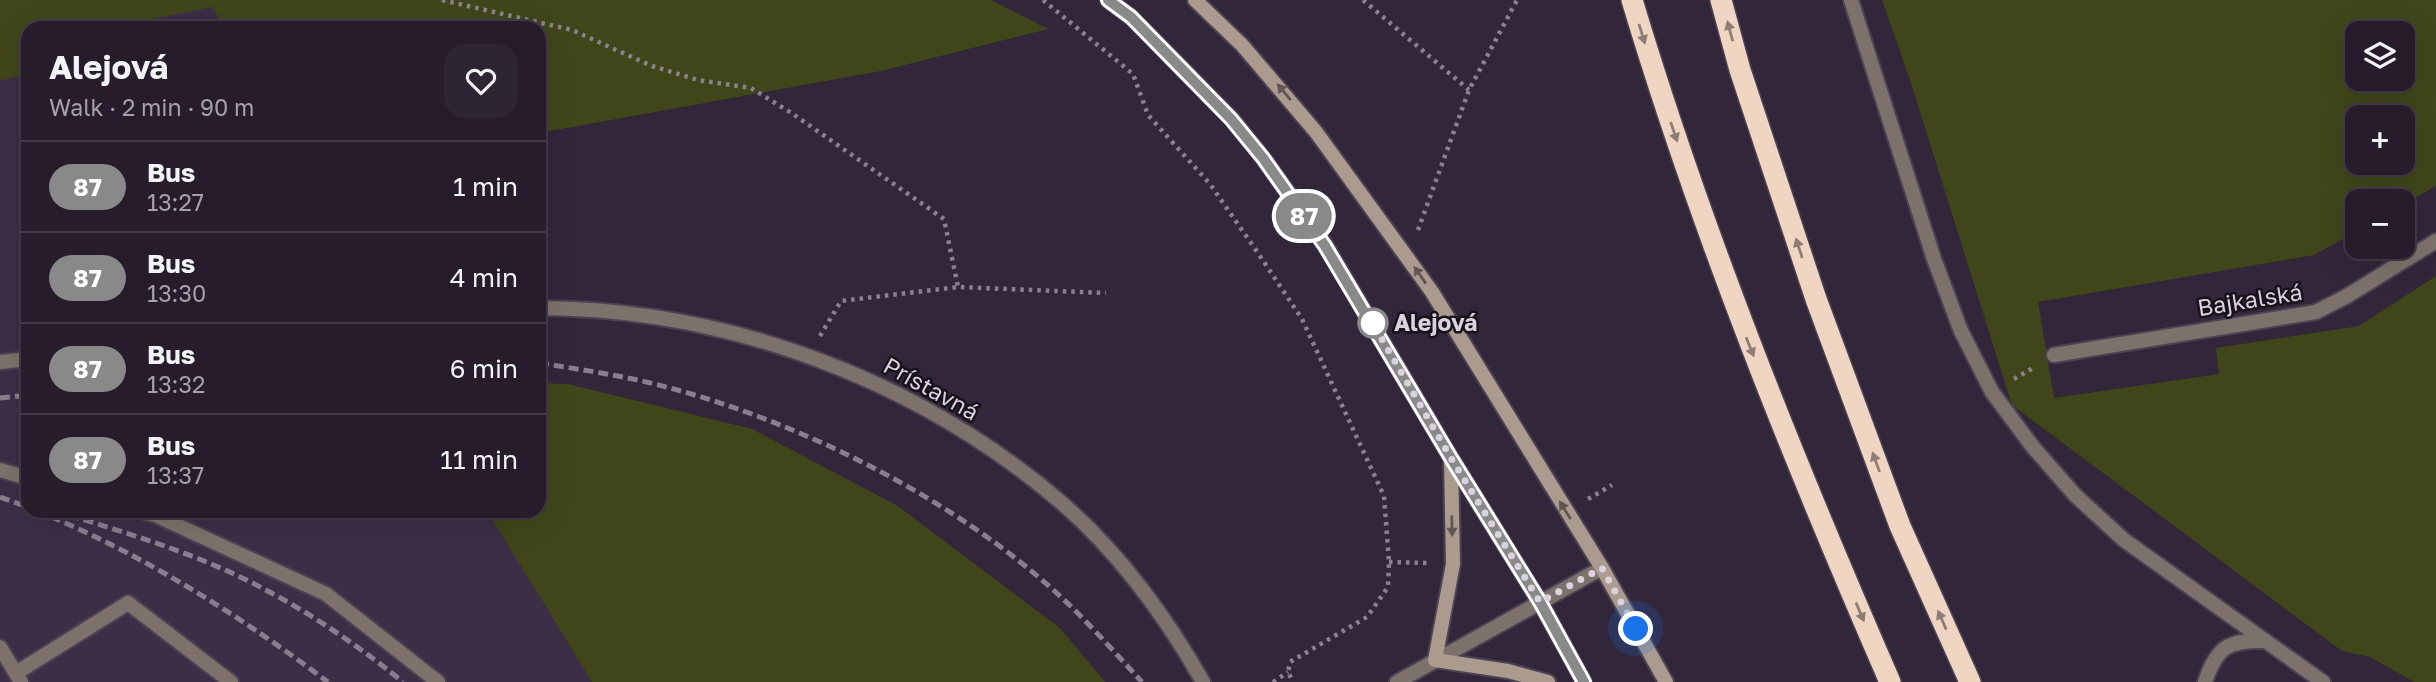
<!DOCTYPE html>
<html lang="en">
<head>
<meta charset="utf-8">
<style>
	:root { --surface:#261c2c; --page:#2e2534; --text:#f1f3f6; --muted:#a4a1a9; --line:#423a48 }
	body { margin:0; font-family:"Golos Text",sans-serif; background:var(--page); color:var(--text); height:100vh; display:flex; flex-direction:column; font-size:26px; white-space:nowrap }
	* { box-sizing:border-box; margin:0 }
	p { font-size:23px; color:var(--muted) }
	.icon { flex:none; width:38px; height:38px; fill:none; stroke:currentColor; stroke-width:2; stroke-linecap:round; stroke-linejoin:round }
	.map { position:relative; flex:1; overflow:hidden }
	.details { position:absolute; left:21px; top:21px; width:525px; height:497px; display:flex; flex-direction:column; background:var(--surface); border-radius:21px; box-shadow:0 7px 28px #0002,0 0 0 2px var(--line) }
	.details>* { flex:none }
	.badge { padding:0 14px; border-radius:23px; font-size:24px; line-height:46px }
	.tools { position:absolute; left:2345px; top:21px; display:grid; gap:14px }
	.tools a { display:grid; place-items:center; width:70px; height:70px; border-radius:14px; background:var(--surface); box-shadow:0 7px 28px #0002,0 0 0 2px var(--line); font-size:35px }
	.you { position:absolute; width:35px; height:35px; margin:-18px; border:5px solid #fff; border-radius:50%; background:#1a73e8; box-shadow:0 0 0 10px #1a73e833 }
	.map>.badge { position:absolute; translate:-50% -50%; box-shadow:0 0 0 4px #fff }
	.round { display:grid; place-items:center; flex:none; width:74px; height:74px; border-radius:21px; background:var(--page) }
	.headline { display:flex; align-items:center; justify-content:space-between; height:119px; padding:0 28px }
	h1 { font-size:33px; font-weight:700; line-height:52px }
	ul { padding:0; list-style:none }
	li { display:flex; align-items:center; gap:21px; height:91px; padding:0 28px; border-top:2px solid var(--line) }
	li div { flex:1 }
	li b { display:block; font-size:26px }
	li em { font-style:normal }
	li .badge { min-width:77px; font-weight:700; text-align:center }
	.map>svg:first-child { display:block }
	.built { fill:#3d2e48 }
	.green { fill:#40461a; fill-rule:evenodd }
	.building { fill:#685a71; stroke:#90829a; stroke-width:2 }
	.lines { fill:none; stroke-linecap:round; stroke-linejoin:round }
	.service-casing { stroke:#4d4254; stroke-width:18 }
	.minor-casing { stroke:#4d4254; stroke-width:18 }
	.secondary-casing { stroke:#4d4254; stroke-width:18 }
	.motorway-casing { stroke:#4d4254; stroke-width:24 }
	.path { stroke:#8a8091; stroke-width:4.5; stroke-dasharray:3.5 5; stroke-linecap:butt }
	.service { stroke:#7d726b; stroke-width:14 }
	.minor { stroke:#7d726b; stroke-width:14 }
	.secondary { stroke:#ab9a8e; stroke-width:14 }
	.motorway { stroke:#f0d5c2; stroke-width:21 }
	.rail { stroke:#887e8f; stroke-width:5; stroke-dasharray:10 5; stroke-linecap:butt }
	.oneway { fill:#8e7d77 }
	.oneway2 { fill:#615654 }
	.line-casing { stroke:#fff; stroke-width:16 }
	.line { stroke:#898989; stroke-width:10 }
	.walk { stroke:#dad2df; stroke-width:7; stroke-dasharray:0 12.6 }
	.stop-dot { fill:#fff; stroke:#898989; stroke-width:3.5 }
	.labels { text-anchor:middle; stroke-width:5; stroke-linejoin:round; paint-order:stroke }
	.street-label { font-size:23px; fill:#dad2df; stroke:#17121b }
	.stop-label { font-size:23px; font-weight:bold; fill:#dad2df; stroke:#17121b; text-anchor:start }
</style>
</head>
<body>
<div class="map">
<svg width="2436" height="682" viewBox="0 0 2436 682">
	<rect width="100%" height="100%" fill="#32263a"/>
	<path class="built" d="M213 7 223 28H94Z
		M28 39V511H487L592 682H0V44Z"/>
	<path class="green" d="M0 0H991L1048 29 881 71 539 133V28H223L213 7 104 28H28V75L0 80Z
		M1882 0H2436V186L2403 205V201H2357V231L2314 255 2038 302 2054 398 2219 374 2216 348 2359 326 2436 276V682H2414L2370 657 2342 651 2012 405 1911 83ZM2357 33H2403V79H2357ZM2357 117H2403V163H2357Z
		M539 383 568 384 752 429 898 506 1061 629 1105 682H592L487 511H539Z"/>
	<path class="building" d="M2361 247H2379L2366 255Z"/>
	<g class="lines">
		<g class="service-casing">
			<path id="service" d="M0 470 28 478
				M141 511 155 515 326 594 438 682
				M0 647 21 682
				M16 673 128 603 231 682
				M2205 682C2217 646 2229 640 2265 641"/>
		</g>
		<g class="minor-casing">
			<path id="minor" d="M1851 0 1934 259 1961 331 1992 392 2033 447 2075 495 2124 540 2323 682
				M539 308C729 309 919 380 1063 504 1119 553 1166 617 1203 682
				M2054 355 2316 312 2347 296 2436 241
				M0 362 28 359
				M1397 682 1602 568"/>
		</g>
		<g class="secondary-casing">
			<path id="secondary" d="M1108 0 1131 17 1232 119 1263 158 1326 246 1451 458 1540 602 1584 682
				M1195 0 1242 45 1316 132 1432 292 1602 568 1666 682
				M1451 460 1453 564 1435 660 1508 671 1548 682"/>
		</g>
		<g class="motorway-casing">
			<path id="motorway" d="M1632 0C1702 233 1793 459 1890 682
				M1721 0 1740 70 1816 299 1900 526 1970 682"/>
		</g>
		<path class="path" d="M442 0 572 30 652 66 698 80 751 88 793 114 944 219 958 287
			M1043 0 1133 74 1148 115 1210 184 1258 253 1302 319 1384 496 1389 562 1388 587 1367 617 1290 662 1288 672 1293 682
			M1363 0 1469 90
			M1418 230 1469 90 1517 0
			M820 336 841 301 958 287 1106 293
			M2014 379 2033 368
			M1588 499 1612 485
			M1389 562 1428 563
			M1273 682 1288 672"/>
		<use href="#service" class="service"/>
		<use href="#minor" class="minor"/>
		<use href="#secondary" class="secondary"/>
		<use href="#motorway" class="motorway"/>
		<path class="rail" d="M539 363C583 370 627 376 670 388 805 424 958 501 1061 597 1090 624 1116 654 1142 682
			M0 398 28 395
			M0 497 28 507
			M37 511C143 554 237 614 328 682
			M55 511C114 529 175 547 232 573 294 602 350 639 403 682"/>
	</g>
	<defs><path id="oneway-solid" d="M-6-.8H1V-3.2L6.5 0L1 3.2V.8H-6Z" transform="scale(1.75)"/></defs>
	<g class="oneway">
		<use href="#oneway-solid" transform="translate(1730 31) rotate(-105)"/>
		<use href="#oneway-solid" transform="translate(1642 34) rotate(73)"/>
		<use href="#oneway-solid" transform="translate(1674 132) rotate(71)"/>
		<use href="#oneway-solid" transform="translate(1799 248) rotate(-108)"/>
		<use href="#oneway-solid" transform="translate(1750 347) rotate(68)"/>
		<use href="#oneway-solid" transform="translate(1876 462) rotate(-110)"/>
		<use href="#oneway-solid" transform="translate(1860 612) rotate(67)"/>
		<use href="#oneway-solid" transform="translate(1942 620) rotate(-114)"/>
	</g>
	<g class="oneway2">
		<use href="#oneway-solid" transform="translate(1284 92) rotate(-130)"/>
		<use href="#oneway-solid" transform="translate(1420 275) rotate(-125)"/>
		<use href="#oneway-solid" transform="translate(1565 510) rotate(-122)"/>
		<use href="#oneway-solid" transform="translate(1452 526) rotate(89)"/>
	</g>
	<g class="lines">
		<g class="line-casing">
			<path id="line" d="M1108 0 1131 17 1231 119 1263 158 1325 246 1451 458 1540 602 1584 682"/>
		</g>
		<use href="#line" class="line"/>
		<path class="walk" d="M1373 323 1368 315 1451 458 1540 602 1602 568 1636 629"/>
	</g>
	<circle class="stop-dot" cx="1373" cy="323" r="14"/>
	<g class="labels">
		<g class="street-label">
			<text transform="translate(2250 300) rotate(-9)" y="8">Bajkalská</text>
			<text transform="translate(931 389) rotate(29)" y="8">Prístavná</text>
		</g>
		<g class="stop-label">
			<text x="1394" y="331">Alejová</text>
		</g>
	</g>
</svg>
<div class="tools">
<a><svg class="icon" aria-label="layers" viewBox="0 0 24 24"><path d="M12 4l9 5-9 5-9-5zM3 14l9 5 9-5"/></svg></a>
<a>+</a>
<a>−</a>
</div>
<div class="you" style="left:1636px;top:629px"></div>
<b class="badge" style="left:1304px;top:216px;background:#898989;color:#fff">87</b>
<section class="details">
<div class="headline"><div><h1>Alejová</h1><p>Walk · 2 min · 90 m</p></div><a class="round"><svg class="icon" aria-label="heart" viewBox="0 0 24 24"><path d="M12 20l-8-8c-3-5 5-10 8-4 3-6 11-1 8 4z"/></svg></a></div>
<ul>
<li><span class="badge" style="background:#898989;color:#fff">87</span><div><b>Bus</b><p>13:27</p></div><em>1 min</em></li>
<li><span class="badge" style="background:#898989;color:#fff">87</span><div><b>Bus</b><p>13:30</p></div><em>4 min</em></li>
<li><span class="badge" style="background:#898989;color:#fff">87</span><div><b>Bus</b><p>13:32</p></div><em>6 min</em></li>
<li><span class="badge" style="background:#898989;color:#fff">87</span><div><b>Bus</b><p>13:37</p></div><em>11 min</em></li>
</ul>
</section>
</div>
</body>
</html>
